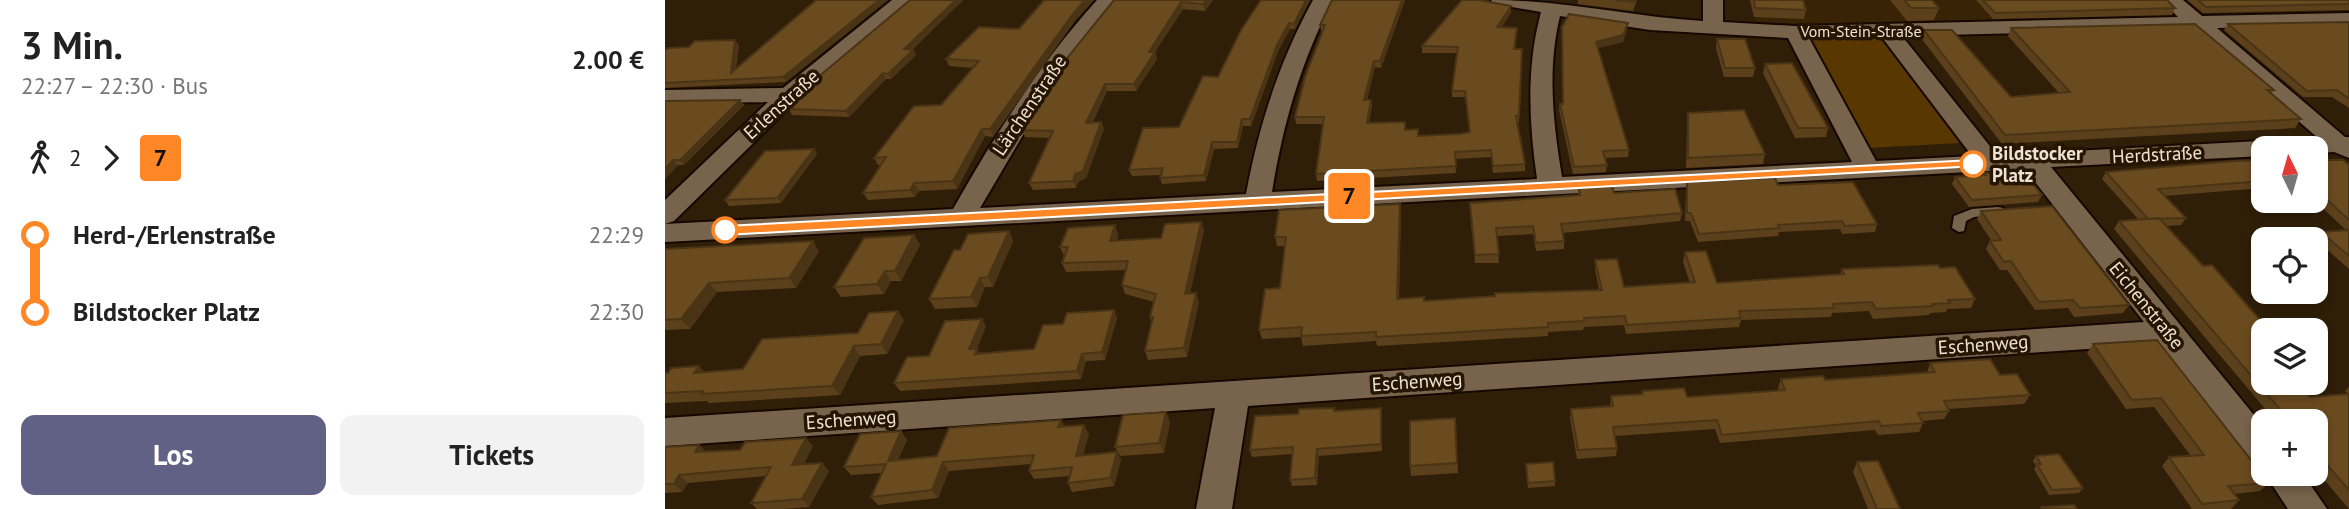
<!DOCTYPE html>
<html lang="de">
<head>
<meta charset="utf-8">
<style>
	:root { --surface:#fff; --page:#f2f2f2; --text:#222; --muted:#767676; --accent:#606184 }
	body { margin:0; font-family:"PT Sans",sans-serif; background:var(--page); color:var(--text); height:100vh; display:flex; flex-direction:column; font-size:26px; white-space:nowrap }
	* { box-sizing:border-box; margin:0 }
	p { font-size:23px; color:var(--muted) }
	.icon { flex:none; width:38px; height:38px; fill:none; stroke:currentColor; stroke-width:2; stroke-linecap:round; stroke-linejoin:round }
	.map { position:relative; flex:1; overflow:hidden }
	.details { display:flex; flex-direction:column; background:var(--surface); width:665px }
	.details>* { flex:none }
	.badge { padding:0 14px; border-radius:5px; font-size:24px; line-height:46px }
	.needle { width:46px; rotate:355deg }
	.buttons { position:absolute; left:1586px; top:136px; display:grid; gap:14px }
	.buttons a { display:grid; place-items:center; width:77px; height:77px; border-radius:14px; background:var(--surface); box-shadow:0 4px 10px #0003; font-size:35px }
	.map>.badge { position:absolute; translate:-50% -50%; box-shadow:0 0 0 4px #fff }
	.legs { display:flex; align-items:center; gap:10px; height:77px; padding:0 21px; font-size:23px }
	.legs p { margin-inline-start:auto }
	.summary { display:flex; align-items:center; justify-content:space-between; height:119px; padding:0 21px }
	h1 { font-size:38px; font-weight:800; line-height:52px }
	.cta { display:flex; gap:14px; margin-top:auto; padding:14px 21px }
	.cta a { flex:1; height:80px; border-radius:14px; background:var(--accent); color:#fff; font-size:28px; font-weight:800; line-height:80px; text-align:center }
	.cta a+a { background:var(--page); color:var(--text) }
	ul { padding:0 21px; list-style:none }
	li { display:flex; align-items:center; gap:24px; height:77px; font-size:26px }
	li i { display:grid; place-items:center; width:10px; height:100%; margin:0 9px; background:currentColor }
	li i::after { content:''; width:18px; height:18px; margin:-9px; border:5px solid; border-radius:50%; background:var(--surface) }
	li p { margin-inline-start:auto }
	li:first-child i { background:linear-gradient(#0000 50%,currentColor 0) }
	li:last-child i { background:linear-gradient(currentColor 50%,#0000 0) }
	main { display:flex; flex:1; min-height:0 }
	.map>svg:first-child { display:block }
	.built { fill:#382306 }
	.green { fill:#583700 }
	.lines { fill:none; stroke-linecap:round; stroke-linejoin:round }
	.lane-casing { stroke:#160800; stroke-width:4 }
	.street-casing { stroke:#160800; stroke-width:4 }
	.lane { fill:#78644d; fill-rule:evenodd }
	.street { fill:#78644d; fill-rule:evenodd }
	.wall { fill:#5b401b }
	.shaded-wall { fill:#4a3416 }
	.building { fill:#6a4a1f; stroke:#4a3416; stroke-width:2 }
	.line-1 { fill:#ff8726; stroke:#fff; stroke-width:2 }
	.stop-1-dot { fill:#fff; stroke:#ff8726; stroke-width:3.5 }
	.labels { text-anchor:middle; stroke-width:7; stroke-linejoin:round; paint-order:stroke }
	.far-street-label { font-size:16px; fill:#ede2d4; stroke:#251501 }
	.street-label { font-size:19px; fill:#ede2d4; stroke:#251501 }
	.stop-label { font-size:19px; font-weight:bold; fill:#ede2d4; stroke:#251501; text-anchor:start }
</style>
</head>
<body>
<main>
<section class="details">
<div class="summary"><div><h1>3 Min.</h1><p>22:27 – 22:30 · Bus</p></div><b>2.00 €</b></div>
<div class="legs"><svg class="icon" aria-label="walk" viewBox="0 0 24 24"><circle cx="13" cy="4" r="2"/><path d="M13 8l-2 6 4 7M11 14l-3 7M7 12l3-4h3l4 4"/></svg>2<svg class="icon" aria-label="forward" viewBox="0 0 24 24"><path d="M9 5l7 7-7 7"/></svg><b class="badge" style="background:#ff8726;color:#111">7</b></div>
<ul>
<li><i style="color:#ff8726"></i><b>Herd-/Erlenstraße</b><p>22:29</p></li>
<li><i style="color:#ff8726"></i><b>Bildstocker Platz</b><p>22:30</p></li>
</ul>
<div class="cta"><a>Los</a><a>Tickets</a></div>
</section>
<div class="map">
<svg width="1684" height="509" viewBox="0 0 1684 509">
	<rect width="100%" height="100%" fill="#2f1e08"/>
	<path class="built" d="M1085 0H1332L1329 5 1341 22 1092 25Z"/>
	<path class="green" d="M1219 37 1290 129 1294 143 1202 148 1143 38Z"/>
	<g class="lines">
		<g class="lane-casing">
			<path id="lane" d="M1333 207 1338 208 1340 211 1338 214 1309 217 1301 221 1299 231 1294 232 1287 228 1289 216 1307 209Z"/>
		</g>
		<g class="street-casing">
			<path id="street" d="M227 0H249L132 100 9 221 0 224V200L103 102 0 104V90L118 88Z
				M432 0H453L391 79 315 208 581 194C594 125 614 62 648 0H668C636 61 618 124 607 192L872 179C864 123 861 68 876 12L829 4 826 0C897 0 967 17 1038 21V0H1058V22L1130 26 1513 17 1496 0H1518L1537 16 1684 13V25L1552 28 1680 137H1684V158L1669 152 1650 153V149H1598V156L1386 167 1598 426V465L1586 461 1495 344 583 406 567 509H531L550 408 0 446V418L1479 322 1360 169 0 242V224L288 209C330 135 375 63 432 0ZM895 16 985 30 1123 38 1187 162 897 177C888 123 882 69 895 16ZM1527 29 1653 138 1332 155 1237 36ZM1215 36H1216L1307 156 1211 161 1144 38Z
				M1600 474H1638L1662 509H1623Z"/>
		</g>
		<use href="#lane" class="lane"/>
		<use href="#street" class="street"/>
	</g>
	<path class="wall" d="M151 0 121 82 0 88V50L74 45 71 69Z
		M245 0H298L247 50H248L251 55 226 79H221L184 117 127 115 124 109 154 81 152 78Z
		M449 0H548L540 11 518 9 490 52 492 59 471 91H442L428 122H436L439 129 421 178 413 182 411 188 368 190 364 183 385 138 360 137 357 130Z
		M596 0H645L630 29H625L613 51 586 126H578L573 148 549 149 541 181 497 184 495 178 496 175 467 176 464 170 514 127 553 77Z
		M740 0 716 68 710 67 702 100H706L707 107 704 123 740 130 753 136 795 134 804 132 800 97H787V91L792 53H757V46L846 6V13L836 28 852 35 850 49H857L854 123H852L860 164V171L828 173 826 157 790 159 791 173 652 181 651 174 658 124H631L630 117 658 32 656 31 655 25Z
		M913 0H972L968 11 913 4Z
		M1085 0H1138L1141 10 1139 19 1089 17Z
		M1225 0H1267L1274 8 1269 20 1242 21Z
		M1311 0H1502L1510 8 1507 15 1328 19Z
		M1522 0H1684V10L1538 13Z
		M904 14 962 29 958 42 933 48 964 150 963 157 940 158 942 165 941 172 908 174 894 110 895 104H897Z
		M409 22 328 137 320 136 292 189 254 191 250 197 203 200 198 193 216 165H213L209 158 276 105 308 68 284 66 281 59 354 29Z
		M1684 22V108L1667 97H1638L1559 30 1563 24Z
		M1346 28 1609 90 1606 94 1636 119 1630 128 1337 144 1256 38 1259 30 1346 97 1394 93 1343 36Z
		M1052 39 1090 68 1088 77H1059L1051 48Z
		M1100 64 1163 128 1161 137 1130 138 1098 73Z
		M75 100 79 105 19 165H13L0 179V101Z
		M1023 113 1100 154 1098 164 1021 168 1022 123Z
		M149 149 152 154 116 203 64 206 60 200Z
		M1598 160V188L1499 196 1521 218 1516 225 1502 226 1598 331V339H1593L1645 397 1683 394 1680 391 1684 387V509L1650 469V422H1611L1449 229 1454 221 1473 219 1437 179 1441 172Z
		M1650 160 1684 165V269L1650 239 1656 232 1681 230 1650 201Z
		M1319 173 1377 195 1373 202 1304 207 1287 184 1290 177 1318 175Z
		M1022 182 1113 185 1212 224 1210 232 1177 234 1175 229 1114 232 1113 236 1033 242 1025 221H1020L1021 190Z
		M914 187 949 193 1017 213 1015 221 898 233 899 241V249L871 251 868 234 832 236 834 263H810L805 212 913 195Z
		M735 204 736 213 734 299 759 301 934 290 930 269V260L959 287 1025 283 1018 262 1020 252 1052 283 1175 275 1177 269 1275 268 1310 299 1306 308 1282 309 1281 312 1265 313 1264 315 1208 319 1204 311 1167 313 1166 317 1076 320 1074 327 961 334 959 325 919 327 918 330 883 332V336L712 346 711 341 638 346 636 337 597 339 594 330 615 288 620 246H612L610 237Z
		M1316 211 1464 305 1458 313 1409 317 1403 308 1370 310 1342 270H1335L1321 249 1325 241 1326 240 1312 219Z
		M536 222 539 230 525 293 534 302 522 357 483 360 480 351 487 322 485 317 489 302 460 294 457 285 461 270 401 272 397 263 399 256 395 247 450 225 453 234 452 240 496 238Z
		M344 231 348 241 328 287H320L312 307 270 309 264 299 295 250Z
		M249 235 255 245 236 281H226L219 294 176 297 169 287Z
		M0 249 154 251 131 288 52 292 25 329 0 330Z
		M449 310 452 318 440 360 421 361 416 379 235 391 229 383 264 356 321 326 312 349 314 353 369 349Z
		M239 320 222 354 195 356 175 395 44 403 42 401 0 403V373L34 366 39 372 78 369 193 333Z
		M1428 344 1604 483 1595 491 1569 494 1574 500 1566 509H1527L1497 466 1504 457 1526 456 1489 407 1461 409 1422 353Z
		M1265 363 1335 375 1365 395 1359 404 1283 409 1284 411 1279 419 1257 421 1258 423 1254 432 1213 435 1210 430 1055 443 1050 429 950 436 952 448 951 456 912 459 905 418 906 409 945 406 946 396 977 394V391L1022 397 1114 390 1113 388 1116 379 1160 380 1262 373Z
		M670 411 717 415V451L654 456 652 485 627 486 625 480 628 454 587 457 585 450Z
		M501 412 505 422 499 453 455 456 450 447Z
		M790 418 793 473 746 476 745 466Z
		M396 420 399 427 424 434 418 455 452 452 456 460 449 486 407 492 403 483 405 476 369 479 364 471 366 464 284 471 273 498 213 505 206 497 217 473 186 475 179 467 236 431 242 440 233 460 272 456Z
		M34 445 41 452 148 446 139 464 164 471 144 507 118 509H92L86 503 101 476 23 483 17 492 0 493V447Z
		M1371 456 1418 488 1414 493 1384 495 1369 469 1371 466 1368 461Z
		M1192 462 1235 509H1203L1188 472Z
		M861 464 890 481V486L863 488Z"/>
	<path class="shaded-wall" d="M214 0H223L121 82 118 77Z
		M291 0H298L242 55 239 49Z
		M420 0H429L409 22 328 137 325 129 407 15Z
		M541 0H548L540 11 538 4Z
		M641 0H645L630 29 629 24Z
		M737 0H740L716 68 715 61Z
		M516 2 518 9 490 52 492 59 471 91 469 84 484 52Z
		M846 6V13L832 34V27Z
		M624 23 625 29 613 51 586 126 585 119 612 45Z
		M963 23 962 29 958 42 931 49V42Z
		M70 40 74 45 69 79 66 73Z
		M248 50 251 55 226 79 223 74Z
		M709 61 710 67 700 107 699 100Z
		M218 73 221 79 184 117 181 111Z
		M440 84 442 91 424 130 421 123Z
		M75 100 79 105 19 165 15 160Z
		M706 100 707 107 702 130V123Z
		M577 119 578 126 573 148 572 142Z
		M436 122 439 129 421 178 413 182 411 188 408 181Z
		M317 129 320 136 292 189 288 181Z
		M547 142 549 149 541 181 539 175Z
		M149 149 152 154 116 203 112 198Z
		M8 160 13 165 0 179V169Z
		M249 183 254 191 250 197 245 190Z
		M735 204 736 213 733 308 732 299Z
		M536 222 539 230 523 302 520 294Z
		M450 225 453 234 449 249 445 241Z
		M344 231 348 241 328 287 323 277Z
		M249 235 255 245 236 281 230 271Z
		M148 241 154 251 131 288 124 278Z
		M220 271 226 281 219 294 212 284Z
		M315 278 320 287 312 307 306 297Z
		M44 283 52 292 25 329 16 319Z
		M531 293 534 302 522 357 519 348Z
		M449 310 452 318 440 360 437 352Z
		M233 311 239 320 222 354 216 344Z
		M317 319 321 326 312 349 316 357 304 349Z
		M189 346 195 356 175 395 167 386Z
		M417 354 421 361 416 379 412 371Z
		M34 366 43 376 29 373Z
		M716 408 717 415V451L716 444Z
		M501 412 505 422 499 453 494 443Z
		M396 420 400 428 393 427Z
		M419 425 424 434 415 464 411 456Z
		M236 431 242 440 229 469 223 461Z
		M141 438 148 446 134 473 127 465Z
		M34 445 42 453 30 452Z
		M652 449 654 456 652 485 650 478Z
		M452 452 456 460 449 486 445 478Z
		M278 462 284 471 273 498 267 490Z
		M157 463 164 471 144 507 137 499Z
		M14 475 23 483 17 492 9 484Z"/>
	<path class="building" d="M151 0H214L118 77 0 83V50L3 48 24 47 30 41 70 40 66 73Z
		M245 0H291L239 49 248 50 223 74 218 73 181 111 124 109 156 79 152 78Z
		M379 0H420L407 15 325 129H317L288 181 249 183 245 190 198 193 221 157 209 158 249 106 276 105 314 61 281 59 314 27 354 29Z
		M449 0H541L538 4 516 2 484 52H490L469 84H440L421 123 436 122 418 171 410 174 408 181 364 183 388 131 357 130 390 73Z
		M596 0H641L629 24 624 23 612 45 585 119H577L572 142H547L539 175 495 178 498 168 464 170 478 128 514 127 538 76 553 77 576 30Z
		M667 0H737L715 61H709L699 100H706L702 123 740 122V130L753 129V136L795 134 805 132 800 91H787L793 47 757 46 797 0H814L846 6 832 27 852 28 849 49H857L854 116H851L860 164 828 166 826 150 790 152 791 166 651 174 659 117H630L640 77 660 25H655Z
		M951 0H970L969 2Z
		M1089 0H1138L1141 10 1090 8Z
		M1239 0H1267L1274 8H1246Z
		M1318 0H1502L1510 8 1330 13Z
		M1533 0H1684V4L1541 7Z
		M904 14 963 23 958 35 931 42 964 150 938 151 942 165 909 167 895 104H898L897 27Z
		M1684 22V99L1672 90 1642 91 1563 24Z
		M1530 24 1609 90H1602L1636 119 1340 135 1259 30H1287L1346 97 1405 92 1346 28Z
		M1052 39H1080L1090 68H1060Z
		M1127 63 1163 128H1133L1100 64Z
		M75 100 15 160H8L0 169V101Z
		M1079 110 1100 154 1023 158V113Z
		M149 149 112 198 60 200 100 151Z
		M1598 160V181L1493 189 1521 218 1483 219 1441 172 1569 161Z
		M1650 160H1678L1684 165V220L1650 188Z
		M1357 171 1377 195 1307 200 1290 177 1321 175 1319 173Z
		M1110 178 1113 185 1188 182 1212 224 1180 226 1177 221 1113 225 1115 228 1034 234 1026 213H1022V182Z
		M947 186 949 193 1010 189 1017 213 896 224 899 241 871 243 868 226 831 228 834 254 810 255 805 203 915 195 914 187Z
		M735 204 732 299 759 297V301L830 296V293L937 290 930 260 952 259 959 287 1030 282 1020 252 1041 251 1052 283 1179 274 1177 269 1273 265 1275 268 1290 267 1310 299 1283 300 1285 303 1267 304 1268 306 1211 309 1207 302 1168 304 1169 308 1074 311 1076 318 962 325 960 316 919 318V321L883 323V327L711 337V332L636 336 637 327 594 330 600 289 615 288 621 237H610L614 210Z
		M1387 206 1464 305 1415 308 1408 300 1374 302 1346 261 1339 262 1325 241 1336 240 1316 211Z
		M1494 218 1538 266 1547 265 1605 331 1587 332 1598 344V383H1633L1645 397 1684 394V490L1650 451V422H1626L1454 221Z
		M536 222 520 294 531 293 519 348 480 351 488 317H485L491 294 457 285 463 261 397 263 403 247H395L403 228 450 225 445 241 496 238 500 224Z
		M1684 230V256L1656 232Z
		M344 231 323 277 315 278 306 297 264 299 289 250H295L303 234Z
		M249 235 230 271H220L212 284 169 287 199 238Z
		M148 241 124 278 44 283 16 319 0 320V249Z
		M449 310 437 352 417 354 412 371 229 383 242 357 264 356 280 321 317 319 304 349H312L310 354 369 349 378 325 398 324 402 313Z
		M233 311 216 344 189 346 167 386 36 394 38 391 0 393V373H3L6 368 34 366 29 373 78 369 97 339 193 333 204 313Z
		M1492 340 1604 483 1563 486 1574 500 1537 504 1504 457 1539 455 1496 398 1467 400 1428 344Z
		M1325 359 1335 375 1352 374 1365 395 1279 401 1284 411 1253 413 1258 423 1216 426 1214 421 1057 435 1052 420 948 427 952 448 913 450 906 409 948 406 946 396 978 394 977 391 1019 388 1022 397 1108 391 1120 390 1116 379 1158 376 1160 380 1270 372 1265 363Z
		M669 408V411L716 408V444L652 449 650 478 625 480 628 447 585 450 590 416 633 414 634 409Z
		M501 412 494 443 450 447 458 415Z
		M790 418 792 463 745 466V421Z
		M396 420 393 427 419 425 411 456 452 452 445 478 403 483 407 467 364 471 369 455 278 462 267 490 206 497 221 464 179 467 195 434 236 431 223 461 272 456 284 428Z
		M141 438 127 465 157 463 137 499 86 503 106 467 14 475 9 484H0V447L34 445 30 452 75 450 80 442Z
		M1394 454 1418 488 1387 490 1372 464H1376L1371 456Z
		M1213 461 1235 509H1212L1192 462Z
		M888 462 890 481 863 483 861 464Z
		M1409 505 1412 509H1377L1376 507Z"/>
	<path class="line-1" d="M1308 160 1312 161V166L60 235 54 230 60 226Z"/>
	<g class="stop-1-dot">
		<circle cx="1308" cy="164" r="12"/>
		<circle cx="60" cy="230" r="12"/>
	</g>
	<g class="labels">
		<g class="far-street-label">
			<text x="1196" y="37">Vom-Stein-Straße</text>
		</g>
		<g class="street-label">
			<text transform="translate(116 104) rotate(-42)" y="7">Erlenstraße</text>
			<text transform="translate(364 105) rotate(-56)" y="7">Lärchenstraße</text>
			<text transform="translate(1492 154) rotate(-3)" y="7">Herdstraße</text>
			<text transform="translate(1482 305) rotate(51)" y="7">Eichenstraße</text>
			<text transform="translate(1318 344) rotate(-4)" y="7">Eschenweg</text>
			<text transform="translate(752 381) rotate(-4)" y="7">Eschenweg</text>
			<text transform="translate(186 419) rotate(-4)" y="7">Eschenweg</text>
		</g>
		<g class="stop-label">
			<text x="1327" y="160">Bildstocker<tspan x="1327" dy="22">Platz</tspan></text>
		</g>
	</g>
</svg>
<div class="buttons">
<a><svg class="needle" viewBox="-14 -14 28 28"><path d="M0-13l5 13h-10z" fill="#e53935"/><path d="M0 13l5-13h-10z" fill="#767676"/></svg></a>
<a><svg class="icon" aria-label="locate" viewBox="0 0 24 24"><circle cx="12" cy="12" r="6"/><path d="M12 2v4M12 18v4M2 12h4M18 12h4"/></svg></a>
<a><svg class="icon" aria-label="layers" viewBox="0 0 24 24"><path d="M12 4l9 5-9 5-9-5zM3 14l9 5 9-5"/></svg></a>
<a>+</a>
</div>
<b class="badge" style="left:684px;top:196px;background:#ff8726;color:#111">7</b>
</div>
</main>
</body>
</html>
